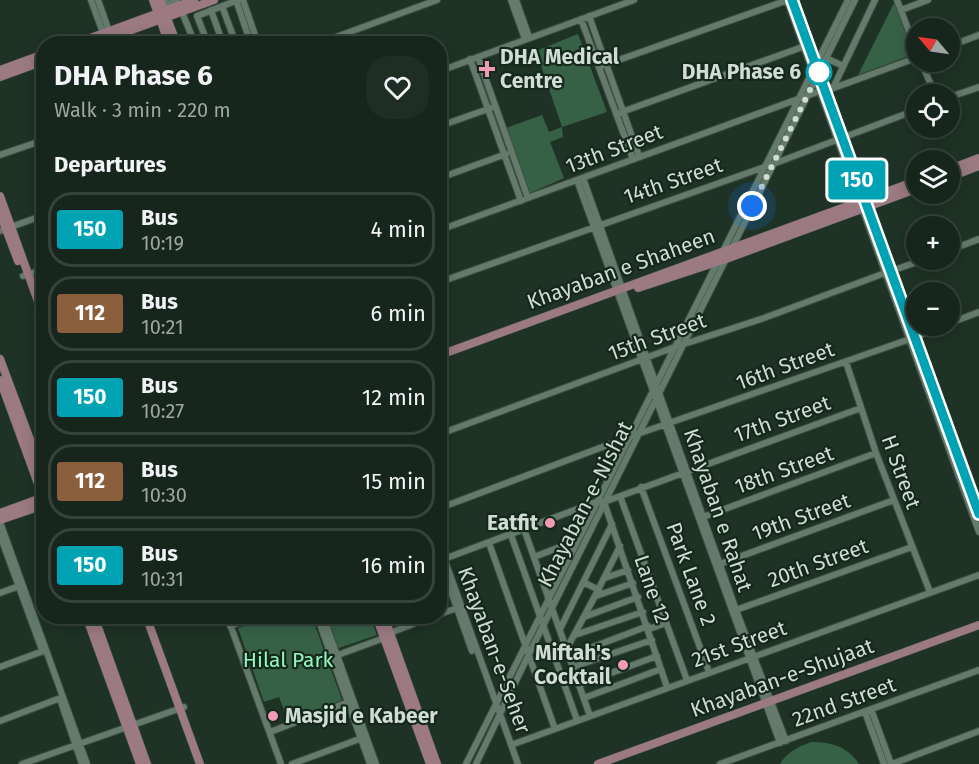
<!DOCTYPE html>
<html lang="en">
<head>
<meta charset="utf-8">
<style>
	:root { --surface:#16261c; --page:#1f2e25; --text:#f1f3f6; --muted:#9ea5a3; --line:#35433b }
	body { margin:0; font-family:"Fira Sans",sans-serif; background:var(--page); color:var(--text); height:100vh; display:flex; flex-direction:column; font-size:22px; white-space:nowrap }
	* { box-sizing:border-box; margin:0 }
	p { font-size:20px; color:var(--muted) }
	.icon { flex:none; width:33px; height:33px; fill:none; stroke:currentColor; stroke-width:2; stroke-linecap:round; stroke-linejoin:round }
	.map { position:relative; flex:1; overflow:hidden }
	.sheet { position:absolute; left:36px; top:36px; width:411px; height:588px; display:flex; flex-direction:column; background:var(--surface); border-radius:24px; box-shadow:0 3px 15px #0003,0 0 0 2px var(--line) }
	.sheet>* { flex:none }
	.badge { padding:0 12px; border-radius:4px; font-size:21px; line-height:39px }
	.needle { width:39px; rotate:299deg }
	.fabs { position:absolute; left:906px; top:18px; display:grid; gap:12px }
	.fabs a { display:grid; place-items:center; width:54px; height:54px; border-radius:50%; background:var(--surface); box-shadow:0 3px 15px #0003,0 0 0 2px var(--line); font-size:30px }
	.you { position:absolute; width:30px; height:30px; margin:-15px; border:4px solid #fff; border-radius:50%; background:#1a73e8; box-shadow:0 0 0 9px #1a73e833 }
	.map>.badge { position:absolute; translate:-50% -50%; box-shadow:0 0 0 3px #fff }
	h2 { padding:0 18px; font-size:22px; line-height:54px }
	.round { display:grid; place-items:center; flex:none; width:63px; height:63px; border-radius:24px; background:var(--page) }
	.overview { display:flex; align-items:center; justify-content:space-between; height:102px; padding:0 18px }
	h1 { font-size:28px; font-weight:700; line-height:45px }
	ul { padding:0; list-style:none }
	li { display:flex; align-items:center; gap:18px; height:75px; margin:0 12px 9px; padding:0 6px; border:3px solid var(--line); border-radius:24px }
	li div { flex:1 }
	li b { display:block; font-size:22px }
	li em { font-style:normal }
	li .badge { min-width:66px; font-weight:700; text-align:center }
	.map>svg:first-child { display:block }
	.green { fill:#376147 }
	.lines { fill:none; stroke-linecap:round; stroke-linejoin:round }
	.minor-casing { stroke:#3b4c41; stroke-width:8 }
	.major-casing { stroke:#3b4c41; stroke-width:9 }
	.minor { stroke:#647b6c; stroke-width:6 }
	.major { stroke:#9b7a83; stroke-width:8 }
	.line-casing { stroke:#fff; stroke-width:14 }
	.line { stroke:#00a3b4; stroke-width:9 }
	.walk { stroke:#d0dcd4; stroke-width:6; stroke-dasharray:0 10.8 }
	.poi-dot { fill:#f09ab7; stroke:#14281c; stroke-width:2 }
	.stop-dot { fill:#fff; stroke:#00a3b4; stroke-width:3 }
	.labels { text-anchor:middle; stroke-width:4.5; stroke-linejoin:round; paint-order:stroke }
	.poi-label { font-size:21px; font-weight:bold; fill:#d0dcd4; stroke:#14281c; text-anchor:start }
	.stop-label { font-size:21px; font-weight:bold; fill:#d0dcd4; stroke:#14281c; text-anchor:end }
	.street-label { font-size:21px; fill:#d0dcd4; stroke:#14281c }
	.park-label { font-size:21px; fill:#93f6ba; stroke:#14281c }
</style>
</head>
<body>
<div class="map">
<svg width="979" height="764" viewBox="0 0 979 764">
	<rect width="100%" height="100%" fill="#1e3225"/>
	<path class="green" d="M895 1 914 54 858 75Z
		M578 34 607 112 562 127 563 137 550 142 564 178 528 194 506 128 542 115 549 132 562 127 536 51Z
		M269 616 312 617 342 700 288 720 279 697 264 702 238 628Z
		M325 617H370L377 635 339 648 336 646Z
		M811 742C831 742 847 746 859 764H780C787 752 798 747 811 742Z"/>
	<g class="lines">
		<g class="minor-casing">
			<path id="minor" d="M91 0 103 33
				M98 0 109 31
				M164 0 165 1
				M236 0 251 44
				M243 0 258 44
				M511 0 525 39
				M516 0 529 37
				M787 0 979 532
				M792 0 979 514
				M897 0 916 50
				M168 4 177 0
				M222 6 236 44
				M211 10 223 44
				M901 10 928 0
				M182 12 195 44
				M589 16 639 156
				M581 19 633 159
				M208 44 197 16 238 0
				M317 44 437 0
				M950 46 979 35
				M478 57 528 198
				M826 58 843 66
				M470 59 521 201
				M921 62 935 94
				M599 67 788 0
				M440 71 634 0
				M833 88 875 0
				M831 89 916 58
				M950 97 979 87
				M616 114 808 45
				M440 126 491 108
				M0 155 44 140
				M440 178 506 154
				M583 178 736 610 786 741
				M577 180 780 743
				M440 230 820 91
				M0 231 44 215
				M732 248 855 0
				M950 250 979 239
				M723 251 848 0
				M891 271 923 260
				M23 276 44 269
				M440 282 773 164 916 110
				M950 323 979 312
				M915 337 944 326
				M846 362 876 453 930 592
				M440 434 675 347 764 318 885 273
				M641 487 709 672
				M620 496 687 680
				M604 502 667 687
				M440 508 629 437 910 339
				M703 517 876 453
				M0 522 87 764
				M524 529 590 716
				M0 535 41 647
				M511 535 577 720
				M489 543 555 729
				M440 547 518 764
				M534 557 578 540
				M444 559 596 502H604L861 408
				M440 560 472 651
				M720 564 894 500
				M605 578 628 570
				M583 582 599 590
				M0 593 22 585
				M596 596 633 583
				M736 610 912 547
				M440 614 460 607
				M227 616 281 764
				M317 616 370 764
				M323 616 376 764
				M584 617 638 597
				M230 626 255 616
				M560 629 612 524
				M649 629 666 623
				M390 633 433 616
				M575 635 643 612
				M567 648 595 596 620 546
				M335 656 384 638
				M569 656 648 626
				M0 667 46 650
				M573 667 652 640
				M579 685 657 656
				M584 698 661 669
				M61 702 82 764
				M871 709 891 764
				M865 712 884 764
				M0 721 63 697
				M270 732 351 701
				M511 745 979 575
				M22 764 184 707
				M292 764 362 738
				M466 764 718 261
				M476 764 529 654 726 259
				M720 764 979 670
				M892 764 979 731"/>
		</g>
		<g class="major-casing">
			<path id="major" d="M153 0 169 44
				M160 0 177 44
				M74 44 194 0
				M93 44 214 0
				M0 70 44 54
				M0 77 44 61
				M950 169 979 158
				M950 177 979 166
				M0 196 44 318
				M0 213 18 261
				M638 288 726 259 916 189
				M38 314 44 330
				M440 355 916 181
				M0 359 44 477
				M0 380 44 500
				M0 513 44 497
				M0 520 44 505
				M86 616 140 764
				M94 616 147 764
				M146 616 200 764
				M376 616 430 764
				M384 616 437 764
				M598 764 979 625"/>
		</g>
		<use href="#minor" class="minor"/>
		<use href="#major" class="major"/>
	</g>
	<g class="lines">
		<g class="line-casing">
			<path id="line" d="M792 0 979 514"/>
		</g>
		<use href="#line" class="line"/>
		<path class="walk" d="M752 206 819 72"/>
	</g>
	<g class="poi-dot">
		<path d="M484 60h6v6h6v6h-6v6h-6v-6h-6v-6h6z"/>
		<circle cx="550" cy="523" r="6"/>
		<circle cx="623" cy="665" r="6"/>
		<circle cx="273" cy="716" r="6"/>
	</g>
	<circle class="stop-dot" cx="819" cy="72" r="12"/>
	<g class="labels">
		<g class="poi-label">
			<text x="500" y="64">DHA Medical<tspan x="500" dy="24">Centre</tspan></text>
			<text x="538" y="530" text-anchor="end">Eatfit</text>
			<text x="611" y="660" text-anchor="end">Miftah's<tspan x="611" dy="24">Cocktail</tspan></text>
			<text x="285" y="723">Masjid e Kabeer</text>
		</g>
		<g class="stop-label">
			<text x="801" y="79">DHA Phase 6</text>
		</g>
		<g class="street-label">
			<text transform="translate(614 149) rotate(-21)" y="7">13th Street</text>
			<text transform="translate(673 181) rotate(-19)" y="7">14th Street</text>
			<text transform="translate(621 269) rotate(-20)" y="7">Khayaban e Shaheen</text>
			<text transform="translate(657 337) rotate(-20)" y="7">15th Street</text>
			<text transform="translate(785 366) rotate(-20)" y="7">16th Street</text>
			<text transform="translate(782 419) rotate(-20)" y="7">17th Street</text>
			<text transform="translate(784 470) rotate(-20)" y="7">18th Street</text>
			<text transform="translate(901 472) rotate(70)" y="7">H Street</text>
			<text transform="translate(585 504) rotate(-63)" y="7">Khayaban-e-Nishat</text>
			<text transform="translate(718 510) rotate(71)" y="7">Khayaban e Rahat</text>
			<text transform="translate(801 517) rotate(-20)" y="7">19th Street</text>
			<text transform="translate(818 563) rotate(-20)" y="7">20th Street</text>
			<text transform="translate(691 574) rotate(70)" y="7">Park Lane 2</text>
			<text transform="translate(652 589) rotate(71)" y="7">Lane 12</text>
			<text transform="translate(739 644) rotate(-20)" y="7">21st Street</text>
			<text transform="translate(494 650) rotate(70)" y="7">Khayaban-e-Seher</text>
			<text transform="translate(782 678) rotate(-20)" y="7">Khayaban-e-Shujaat</text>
			<text transform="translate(844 702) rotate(-20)" y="7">22nd Street</text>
		</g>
		<g class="park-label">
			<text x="288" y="667">Hilal Park</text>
		</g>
	</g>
</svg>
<div class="fabs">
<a><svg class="needle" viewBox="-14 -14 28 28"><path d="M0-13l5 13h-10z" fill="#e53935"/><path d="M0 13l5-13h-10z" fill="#9ea5a3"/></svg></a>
<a><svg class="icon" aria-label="locate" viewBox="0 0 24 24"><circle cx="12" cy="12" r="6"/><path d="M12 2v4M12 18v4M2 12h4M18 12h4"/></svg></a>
<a><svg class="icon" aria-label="layers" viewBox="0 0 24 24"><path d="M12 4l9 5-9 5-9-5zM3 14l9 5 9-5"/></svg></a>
<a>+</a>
<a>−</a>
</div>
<div class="you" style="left:752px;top:206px"></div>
<b class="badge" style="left:857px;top:180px;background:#00a3b4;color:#fff">150</b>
<section class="sheet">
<div class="overview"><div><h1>DHA Phase 6</h1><p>Walk · 3 min · 220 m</p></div><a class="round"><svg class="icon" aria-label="heart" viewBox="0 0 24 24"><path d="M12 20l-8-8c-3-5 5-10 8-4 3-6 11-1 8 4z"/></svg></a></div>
<h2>Departures</h2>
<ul>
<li><span class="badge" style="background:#00a3b4;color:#fff">150</span><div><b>Bus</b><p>10:19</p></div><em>4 min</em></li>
<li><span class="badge" style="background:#8b5e3c;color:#fff">112</span><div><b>Bus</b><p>10:21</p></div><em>6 min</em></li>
<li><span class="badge" style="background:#00a3b4;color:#fff">150</span><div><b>Bus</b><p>10:27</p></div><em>12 min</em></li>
<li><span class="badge" style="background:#8b5e3c;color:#fff">112</span><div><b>Bus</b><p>10:30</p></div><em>15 min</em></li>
<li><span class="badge" style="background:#00a3b4;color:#fff">150</span><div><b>Bus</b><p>10:31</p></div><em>16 min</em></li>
</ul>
</section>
</div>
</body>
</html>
